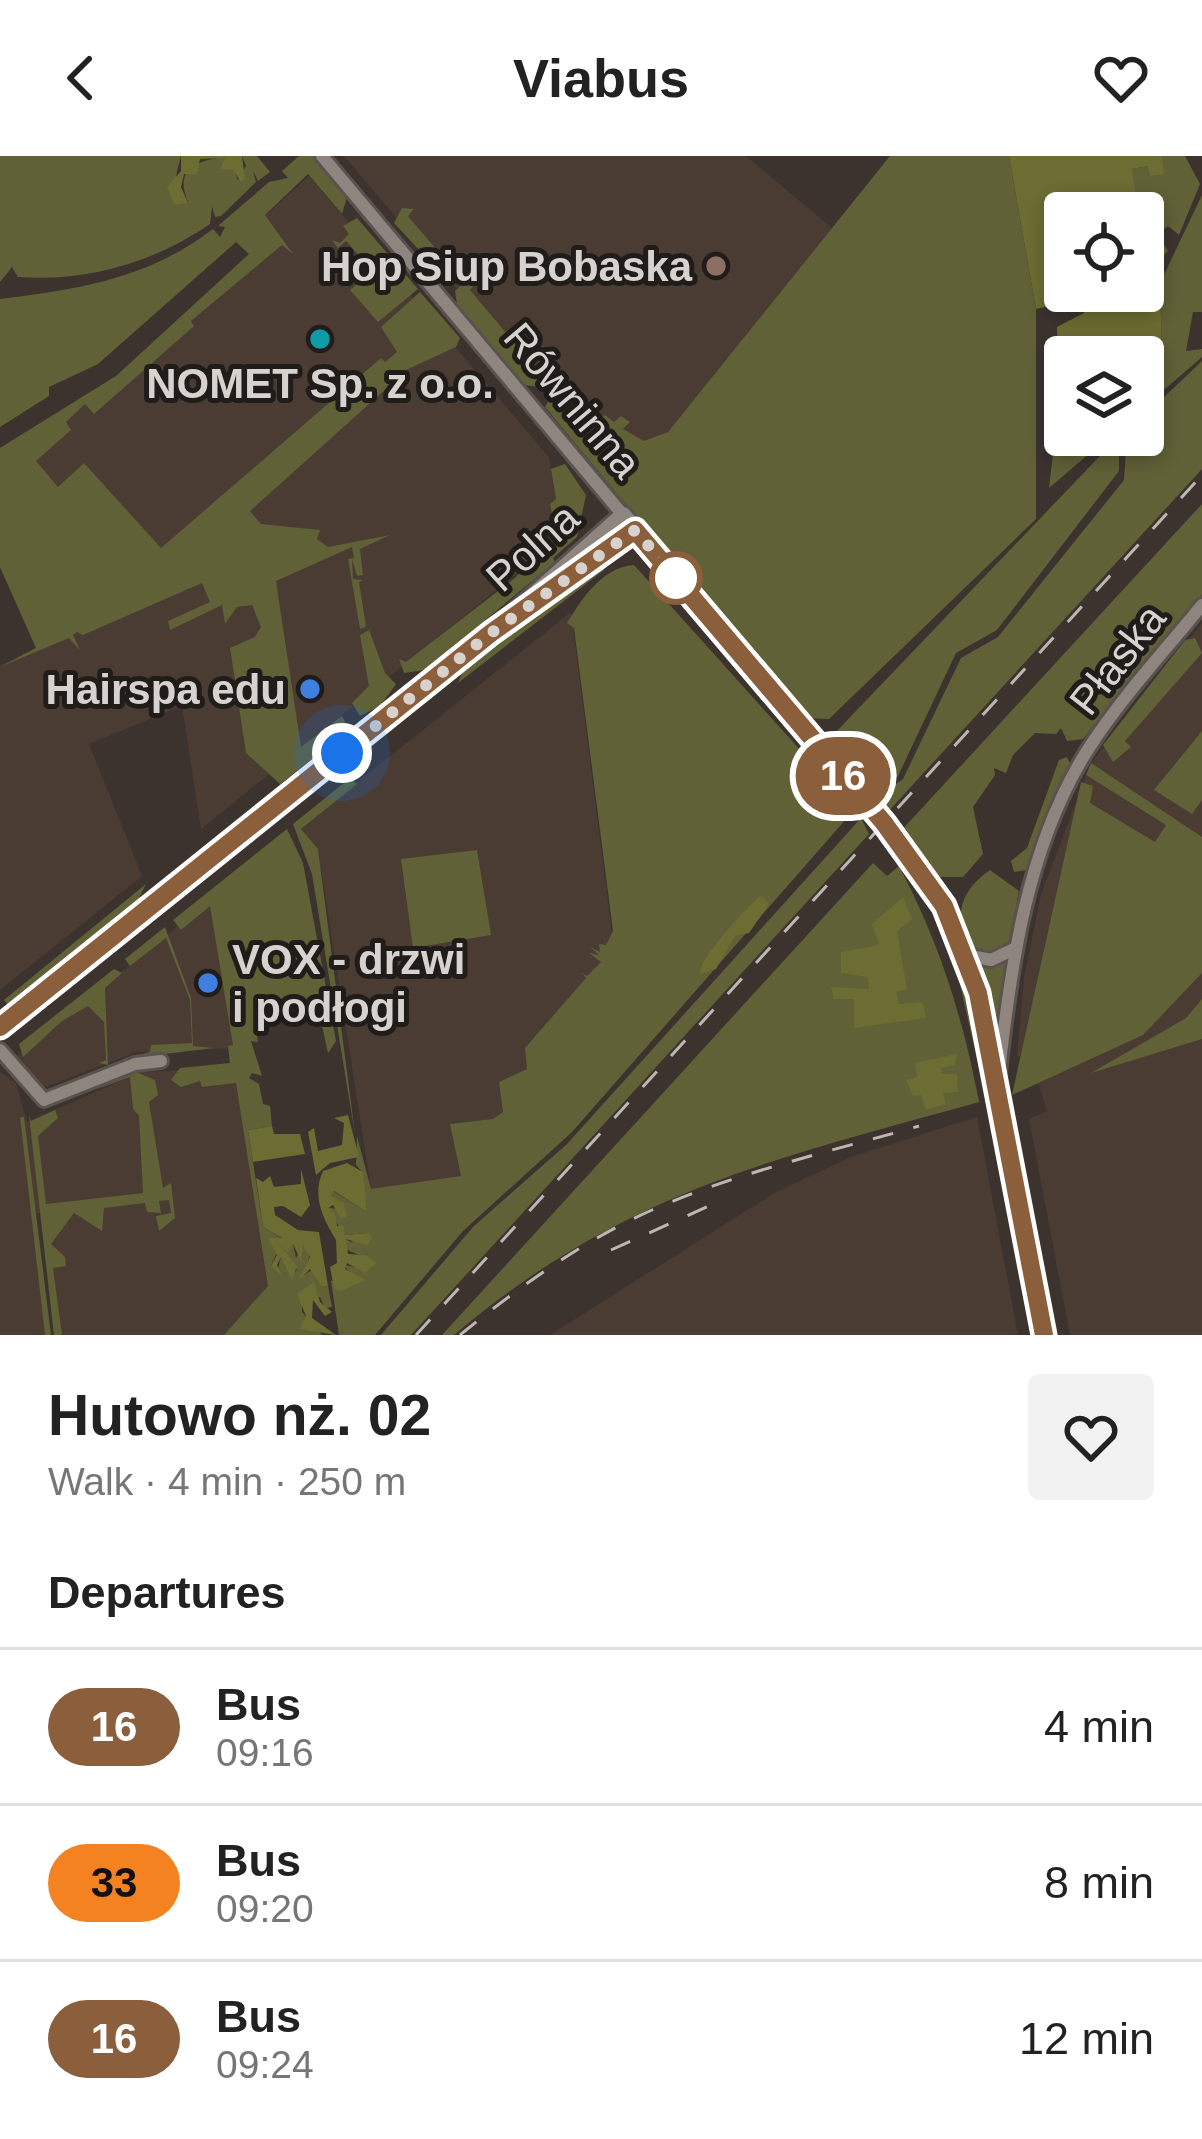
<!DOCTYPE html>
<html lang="en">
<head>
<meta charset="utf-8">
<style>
	:root { --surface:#fff; --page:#f2f2f2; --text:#222; --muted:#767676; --line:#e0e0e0 }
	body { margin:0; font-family:Arial,sans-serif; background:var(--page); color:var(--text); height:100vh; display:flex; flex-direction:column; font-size:45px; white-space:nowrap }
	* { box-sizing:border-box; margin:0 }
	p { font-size:39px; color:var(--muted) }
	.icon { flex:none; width:66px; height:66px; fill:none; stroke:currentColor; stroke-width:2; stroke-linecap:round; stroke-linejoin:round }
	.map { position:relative; height:1179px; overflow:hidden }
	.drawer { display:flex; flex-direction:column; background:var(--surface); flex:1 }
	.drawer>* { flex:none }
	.badge { padding:0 24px; border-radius:39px; font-size:42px; line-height:78px }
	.tools { position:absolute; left:1044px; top:36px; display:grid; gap:24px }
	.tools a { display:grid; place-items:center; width:120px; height:120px; border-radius:12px; background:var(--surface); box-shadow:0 6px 18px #0003; font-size:60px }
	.you { position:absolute; width:60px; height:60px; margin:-30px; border:9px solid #fff; border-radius:50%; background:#1a73e8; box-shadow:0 0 0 18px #1a73e833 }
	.map>.badge { position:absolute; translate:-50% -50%; box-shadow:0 0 0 6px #fff }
	h2 { padding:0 48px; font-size:45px; line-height:108px }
	.round { display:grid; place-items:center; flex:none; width:126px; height:126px; border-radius:12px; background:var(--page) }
	.head { display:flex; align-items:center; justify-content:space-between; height:204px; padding:0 48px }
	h1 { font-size:57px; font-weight:700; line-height:90px }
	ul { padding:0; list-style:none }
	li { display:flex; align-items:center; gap:36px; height:156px; padding:0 48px; border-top:3px solid var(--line) }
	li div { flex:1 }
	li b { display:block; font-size:45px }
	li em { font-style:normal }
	li .badge { min-width:132px; font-weight:700; text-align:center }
	header { display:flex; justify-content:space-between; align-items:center; height:156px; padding:0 48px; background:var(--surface); font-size:54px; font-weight:700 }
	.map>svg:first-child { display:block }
	.built { fill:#4a3b33 }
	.green { fill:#606137 }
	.forest { fill:#6c6d32 }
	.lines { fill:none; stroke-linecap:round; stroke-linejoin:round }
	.minor-casing { stroke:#59524e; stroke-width:18 }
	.tertiary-casing { stroke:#59524e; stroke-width:22 }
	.minor { stroke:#8f857f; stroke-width:12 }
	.tertiary { stroke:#8f857f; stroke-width:16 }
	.rail { stroke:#bdb7b4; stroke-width:3; stroke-dasharray:21 21; stroke-linecap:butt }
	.line-casing { stroke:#fff; stroke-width:27 }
	.line { stroke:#8b5e3c; stroke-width:18 }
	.walk { stroke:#d8d2cf; stroke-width:12; stroke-dasharray:0 21.6 }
	.education-dot { fill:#8d6e63; stroke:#201c1a; stroke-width:4.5 }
	.culture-dot { fill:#0f9aa8; stroke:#201c1a; stroke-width:4.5 }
	.stop-dot { fill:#fff; stroke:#8b5e3c; stroke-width:6 }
	.shop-dot { fill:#3f7fe0; stroke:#201c1a; stroke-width:4.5 }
	.labels { text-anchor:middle; stroke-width:10; stroke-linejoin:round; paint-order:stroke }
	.poi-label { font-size:42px; font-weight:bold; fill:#d8d2cf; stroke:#201c1a; text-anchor:end }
	.street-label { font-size:42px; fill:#d8d2cf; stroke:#201c1a }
</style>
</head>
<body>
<header><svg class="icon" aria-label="back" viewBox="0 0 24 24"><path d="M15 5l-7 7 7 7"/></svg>Viabus<svg class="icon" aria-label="heart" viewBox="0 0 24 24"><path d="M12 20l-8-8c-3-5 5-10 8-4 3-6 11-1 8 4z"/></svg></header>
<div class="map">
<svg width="1202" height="1179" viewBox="0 0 1202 1179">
	<rect width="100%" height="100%" fill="#3c332f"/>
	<path class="built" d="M344 0H746L832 72 657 293 585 285Z
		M309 20 549 301 562 381 201 673 182 550 89 588 142 720 0 834V509L36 492 0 411V292L116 220 154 188 249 100 237 85Z
		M571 456 615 801 529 913 485 1030 387 1135 318 693 300 672Z
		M1202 467V1179H1070L1029 963 1047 955 1031 903 1017 900 1024 822 1041 738 1091 607Z
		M213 742 236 892 137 896 46 931 41 928 17 900Z
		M238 912 273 1132 231 1179H57L40 1057 35 1058 46 1179H0V916L16 927 27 966 141 916Z
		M977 961 1018 1179H550L776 1036 851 1001Z"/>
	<path class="green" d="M0 0H181C177 14 173 32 174 48L188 46C173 12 199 3 229 1L238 24 246 10 242 0H257L270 16 258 25 253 15 256 26 221 60 215 61 212 50 210 68C153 107 87 126 18 121L12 111 0 126Z
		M299 0H313L347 41 342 58 308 18 265 59 293 98 282 89 191 165 194 170 94 258 85 248 66 266 71 274 36 305 58 331 84 307 161 392 381 202 385 206 397 196 381 171 420 136 460 182 456 191 408 213 250 355 261 368 320 374 317 383 328 391 390 379 360 393 363 419 357 420 352 403 353 423 363 424 359 426 366 471 360 473 348 403 354 402 352 391 276 425 301 591 342 560 346 568 343 579 280 628 246 597 230 492 255 481 261 471 252 449 237 451 225 468 222 449 170 474 168 465 210 446 202 427 83 479 77 476 73 479 80 494 69 482 0 511 36 492 0 411V292L116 220 249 98 236 86 98 208 49 231V240L0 271V143C80 133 147 123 213 73L220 81 225 71 218 70 269 26 288 22 282 15Z
		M890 0H1009L1036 153V363L829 563 802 562 545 251 555 233 557 245 583 277 605 259 614 266 621 260 630 266 623 273 644 285 668 276Z
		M1162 0H1185L1200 28 1179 79 1168 70 1158 78 1168 95 1147 117 1143 57H1138L1131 13 1148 10 1163 18Z
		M1202 39V156H1193L1186 195 1202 193V201L1143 252V208L1162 198 1160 127Z
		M402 52 414 53 408 60 448 107H457L458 116 447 124 394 67Z
		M357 62 418 133 378 166 350 134 372 114 346 85 338 92 332 84 340 87 349 78 343 70Z
		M465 126 476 127 470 134 540 217 546 213 548 220 538 231 525 229 457 148 455 135Z
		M1202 205V313L886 658 862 630 886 635 903 623 961 502 998 481 1124 324 1127 279H1143V261Z
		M1065 244V279H1111L1049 332 1059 247Z
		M1119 280V315L997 474 956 497 898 620 886 627 873 624 834 578Z
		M565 308 586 339 577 381 553 402 555 406 425 514 404 517 399 503 406 506 516 421 527 408 526 398C551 380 557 379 550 348L556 343 551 313Z
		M1202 348V439L1083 583 1067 585 1061 572 1056 578 1035 577 1013 599 1006 617 994 612 995 619 973 651 983 698 963 721H936L900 676Z
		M599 407 604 414 458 527 464 512Z
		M634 409 854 654 572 976 463 1075 375 1179H339L331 1125 357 1126 344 1109 360 1112 371 1104 345 1093 346 1083 351 1086 368 1077 344 1079 327 1051 345 1055 331 1039 333 1035 367 1056 362 1016 356 1009 357 980 371 1033 461 1020 450 968 493 963 503 956 499 926 527 913 525 892 586 822 582 817 587 820 601 806 589 797 599 799 590 791 600 796 599 788 606 789 613 775 574 472 567 467C580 446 601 411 634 409Z
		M369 474 385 517 396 528 380 550 360 560 352 547 369 530 360 479Z
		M1195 482 1202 497 1125 585 1131 591 1113 606 1103 589 1185 484Z
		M1202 575V644L1192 658 1154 634Z
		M1067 601 1071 610 1027 714 1014 716 1011 705 1027 692 1059 604Z
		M1091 607 1202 681V817L1143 879 1012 939 1081 626 1093 630 1090 647 1155 686 1166 669 1086 619Z
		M350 622 357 628 301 673 318 693 355 978 312 718 293 668Z
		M861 662 869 678 411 1179H381L473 1071 567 988Z
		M287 673 303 707 336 885 328 897 319 856 254 863 258 886 251 885 262 920 252 917 249 922 259 928 263 948 270 950 272 970 248 974 263 1071 283 1083 271 1110 278 1113 281 1100 293 1118 297 1114 280 1089 293 1088 296 1102 303 1089 310 1098 304 1119 312 1114 322 1131 328 1130 332 1151 325 1152 320 1141 302 1147V1156L322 1179H224L268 1130 236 927 202 931 200 925 181 931 171 924 180 912 230 907 228 890 233 889 210 750 181 774 173 764Z
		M477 694 491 779 413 792 401 703Z
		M873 707 887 720 899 710C939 786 963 861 979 946 772 1004 624 1035 454 1179H442Z
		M990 714 1019 735 1008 792 1000 798 973 794C952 761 959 736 990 714Z
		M922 727 966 817 994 958 991 966 958 819Z
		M146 728 138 744 8 849 4 844Z
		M165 771 191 842 193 890 214 892 123 903 150 896 151 889 192 887 190 844 166 782 130 810 125 803Z
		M1005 808 996 887 976 809Z
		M114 813 122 817 105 832 108 909 99 907 106 904 104 866 88 850 62 865 23 901 19 888Z
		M1202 843V883L1091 917 1186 862Z
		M136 916 155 924 158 939 149 946 163 1032 171 1027 175 1062 159 1075 156 1060 171 1057 169 1044 159 1045 161 1057 147 1056 145 1047 104 1052 102 1075 74 1057 51 1088 65 1101 66 1110 53 1112 62 1179H54L29 959 31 965 55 954 58 962 38 980 46 1048 143 1037 139 960 133 953 130 921 95 934Z
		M20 961H24L51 1179H45Z"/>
	<path class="forest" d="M181 0H242L245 23 241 26 233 14 220 13 225 2 200 3 197 19 184 18 181 31 188 47 174 49 167 31 181 15Z
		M1009 0H1162L1164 18 1150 20 1148 10 1132 13 1138 57H1065V135H1115L1118 144 1160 127 1162 199 1143 208V201H1065V244L1059 247 1057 171 1084 157 1079 143 1036 153Z
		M762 739 769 748 749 777 735 780 716 813 700 818C697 805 748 749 762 739Z
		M903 741 912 763 897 775 907 833 896 836 899 848 923 846 926 862 854 872V843H834L831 831 869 833 868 821 841 817V796L879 789 872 768Z
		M957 898 955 909 941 912 942 918H957L958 936 943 937 946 948 926 954 921 939 913 940 906 924 917 921 915 907Z
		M348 959 359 1001 330 1007 316 1019 308 976 314 972 318 995 342 989 344 967 334 962Z
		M272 970 274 978H300L305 998 253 1006 248 974Z
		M347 1007 363 1016 367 1056 334 1035 331 1040 344 1047 347 1061 341 1063 333 1049 328 1052 335 1057 337 1070 344 1069V1079L368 1077 372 1082 367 1089 346 1083 348 1098 365 1099 377 1107 365 1117 347 1107 345 1113 366 1124 340 1135 334 1132 330 1111 337 1107 336 1084C324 1064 311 1041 323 1015Z
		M301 1013 310 1049 301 1061 283 1050 274 1051 275 1059 298 1074 319 1076 328 1130 322 1131 310 1113 298 1125 310 1101 303 1089 301 1105 293 1088 288 1096 280 1089 297 1110 292 1124 281 1101 277 1109 282 1120 271 1110 277 1099 268 1082H282L263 1071 256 1022 263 1026 270 1020 274 1031 301 1028Z
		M314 1126 320 1146 332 1156 325 1160 313 1144 312 1162 336 1179 299 1173 306 1160 297 1138Z"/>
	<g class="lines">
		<g class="minor-casing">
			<path id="minor" d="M322 0 623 359
				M966 799 991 804 1014 793
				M0 894 44 944 135 908 161 905
				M998 925C1010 813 1026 692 1087 595 1120 543 1163 497 1202 449"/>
		</g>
		<g class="tertiary-casing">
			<path id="tertiary" d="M534 447 635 374
				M491 477 623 359 884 667 944 750 978 837 1044 1179
				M0 871 498 472"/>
		</g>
		<use href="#minor" class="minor"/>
		<use href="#tertiary" class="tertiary"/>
		<path class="rail" d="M611 1094 720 1045
			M416 1179 1202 319
			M460 1179C524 1127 593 1077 671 1046 751 1013 836 994 919 970"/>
	</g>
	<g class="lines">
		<g class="line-casing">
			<path id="line" d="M0 871 491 477 635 374 884 667 944 750 978 837 1044 1179"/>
		</g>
		<use href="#line" class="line"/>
		<path class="walk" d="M342 597 491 477 635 374 676 422"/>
	</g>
	<circle class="education-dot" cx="716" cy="110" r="12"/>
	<circle class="culture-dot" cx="320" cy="183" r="12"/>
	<circle class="stop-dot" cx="676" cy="422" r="24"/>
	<g class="shop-dot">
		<circle cx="310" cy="533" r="12"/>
		<circle cx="208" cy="827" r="12"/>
	</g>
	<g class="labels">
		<g class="poi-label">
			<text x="692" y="125">Hop Siup Bobaska</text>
			<text x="320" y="242" text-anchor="middle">NOMET Sp. z o.o.</text>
			<text x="286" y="548">Hairspa edu</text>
			<text x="232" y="818" text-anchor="start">VOX - drzwi<tspan x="232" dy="48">i podłogi</tspan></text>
		</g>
		<g class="street-label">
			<text transform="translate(573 244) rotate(50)" y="15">Równinna</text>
			<text transform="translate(532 391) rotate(-42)" y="15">Polna</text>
			<text transform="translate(1117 503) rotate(-52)" y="15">Płaska</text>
		</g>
	</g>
</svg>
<div class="tools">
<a><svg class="icon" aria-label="locate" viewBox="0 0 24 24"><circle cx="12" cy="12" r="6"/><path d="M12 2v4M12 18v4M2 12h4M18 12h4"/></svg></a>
<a><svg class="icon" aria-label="layers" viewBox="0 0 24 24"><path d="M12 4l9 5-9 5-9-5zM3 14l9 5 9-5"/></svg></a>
</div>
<div class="you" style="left:342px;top:597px"></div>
<b class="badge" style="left:843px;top:620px;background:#8b5e3c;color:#fff">16</b>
</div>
<section class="drawer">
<div class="head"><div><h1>Hutowo nż. 02</h1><p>Walk · 4 min · 250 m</p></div><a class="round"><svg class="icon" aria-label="heart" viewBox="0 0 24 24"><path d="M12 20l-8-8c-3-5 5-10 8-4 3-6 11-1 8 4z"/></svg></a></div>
<h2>Departures</h2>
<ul>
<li><span class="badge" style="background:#8b5e3c;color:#fff">16</span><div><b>Bus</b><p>09:16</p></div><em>4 min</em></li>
<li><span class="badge" style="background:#f58220;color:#111">33</span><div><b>Bus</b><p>09:20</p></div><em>8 min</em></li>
<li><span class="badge" style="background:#8b5e3c;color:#fff">16</span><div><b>Bus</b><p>09:24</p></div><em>12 min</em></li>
</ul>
</section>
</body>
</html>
